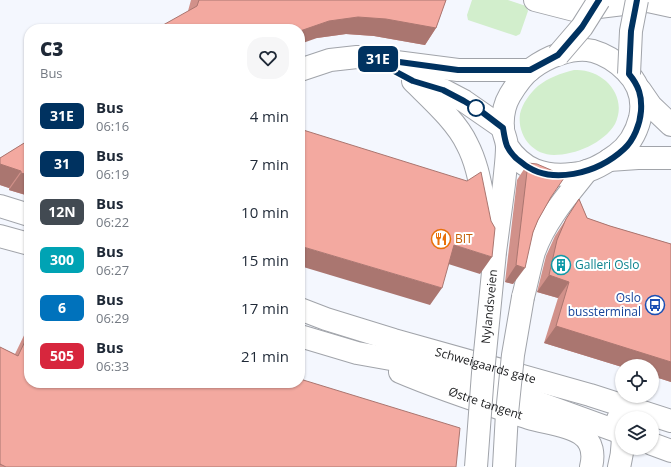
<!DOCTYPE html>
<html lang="en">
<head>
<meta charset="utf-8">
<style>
	:root { --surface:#fff; --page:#f6f6f7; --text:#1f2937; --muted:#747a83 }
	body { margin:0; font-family:"Open Sans",sans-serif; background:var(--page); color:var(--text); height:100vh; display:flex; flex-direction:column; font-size:15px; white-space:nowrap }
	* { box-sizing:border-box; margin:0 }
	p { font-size:13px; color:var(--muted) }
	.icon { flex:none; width:22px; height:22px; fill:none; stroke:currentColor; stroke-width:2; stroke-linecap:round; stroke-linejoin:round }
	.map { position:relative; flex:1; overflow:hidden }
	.sheet { position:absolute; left:24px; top:24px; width:281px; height:364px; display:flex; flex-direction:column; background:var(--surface); border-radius:16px; box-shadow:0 1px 3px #0004 }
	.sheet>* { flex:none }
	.badge { padding:0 8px; border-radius:6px; font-size:14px; line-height:26px }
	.tools { position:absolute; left:615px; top:359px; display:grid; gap:8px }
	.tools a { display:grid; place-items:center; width:44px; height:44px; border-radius:50%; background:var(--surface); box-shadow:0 1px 3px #0004; font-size:20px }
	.map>.badge { position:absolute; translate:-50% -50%; box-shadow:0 0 0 2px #fff }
	.round { display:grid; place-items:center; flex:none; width:42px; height:42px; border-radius:16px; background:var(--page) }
	.overview { display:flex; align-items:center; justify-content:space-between; height:68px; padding:0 16px }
	h1 { font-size:19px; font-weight:800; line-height:30px }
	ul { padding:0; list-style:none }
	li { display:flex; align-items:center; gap:12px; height:48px; padding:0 16px }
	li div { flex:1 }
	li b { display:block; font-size:15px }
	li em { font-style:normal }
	li .badge { min-width:44px; font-weight:700; text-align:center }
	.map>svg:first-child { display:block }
	.green { fill:#d2eecc }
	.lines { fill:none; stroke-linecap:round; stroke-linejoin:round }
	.street-casing { stroke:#a1a4aa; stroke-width:24 }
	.highway-casing { stroke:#a1a4aa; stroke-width:24 }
	.street { stroke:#fff; stroke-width:22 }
	.highway { stroke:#fff; stroke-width:22 }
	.primary-bridge-casing { stroke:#a1a4aa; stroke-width:24; stroke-linecap:butt }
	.highway-bridge-casing { stroke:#a1a4aa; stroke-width:24; stroke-linecap:butt }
	.primary-bridge { stroke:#fff; stroke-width:22 }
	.highway-bridge { stroke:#fff; stroke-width:22 }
	.wall { fill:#d1918a }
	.shaded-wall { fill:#aa7670 }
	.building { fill:#f3a9a0; stroke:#aa7670 }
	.line-casing { stroke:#fff; stroke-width:9 }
	.line { stroke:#003260; stroke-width:6 }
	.stop-dot { fill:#fff; stroke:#003260; stroke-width:2 }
	.labels { text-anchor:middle; stroke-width:4; stroke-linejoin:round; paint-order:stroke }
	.food-label { font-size:12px; fill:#c56008; stroke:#fff; text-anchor:start }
	.culture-label { font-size:12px; fill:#0d838f; stroke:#fff; text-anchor:start }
	.transit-label { font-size:12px; fill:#164399; stroke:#fff; text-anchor:end }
	.street-label { font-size:12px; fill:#1a1b1d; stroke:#fff }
</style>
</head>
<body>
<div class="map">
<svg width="671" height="467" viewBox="0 0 671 467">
	<rect width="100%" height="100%" fill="#f4f7fe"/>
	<path class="green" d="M472 0H508L526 6 528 11 520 34 516 36 468 20 467 15Z
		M574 70C602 68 629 95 615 124 604 143 575 155 554 155 533 155 517 136 520 114 522 104 530 93 538 86 548 78 561 73 574 70Z"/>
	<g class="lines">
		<g class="street-casing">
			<path id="street" d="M535 0 574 10 648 1 671 6"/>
		</g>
		<g class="highway-casing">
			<g id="highway">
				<path d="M300 70 330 60 357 57 458 70H530"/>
				<path d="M413 81C431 99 457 122 467 144 477 163 480 183 484 203"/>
				<path d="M415 82 443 90 464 101 503 128"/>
				<path d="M640 90 651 106 671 125"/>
				<path d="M609 160 638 158H671"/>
				<path d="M0 206 29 215"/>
				<path d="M0 236 29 244"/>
				<path d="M495 252C498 230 501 207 504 184 505 172 507 159 507 147 507 141 504 135 503 130 502 118 504 105 510 95 516 85 522 76 531 69 547 57 573 46 593 51 607 55 617 62 626 71 639 84 644 100 640 118 636 134 629 146 616 155 603 165 588 173 572 174 544 177 523 170 507 146"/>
				<path d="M523 297C527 282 530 266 534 252 545 221 567 196 587 171"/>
				<path id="s1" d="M300 309 326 319 394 340 590 395 671 421"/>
				<path d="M300 336 357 353 413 363 484 383 622 433"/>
				<path id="s2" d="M400 372C442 390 486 404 529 418 545 423 568 425 581 434 593 442 594 455 591 467"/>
				<path d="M618 419C625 433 623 453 619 467"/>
				<path d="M652 444 671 451"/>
				<path d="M504 467 507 413"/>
			</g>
		</g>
		<use href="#street" class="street"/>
		<use href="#highway" class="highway"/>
		<g class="primary-bridge-casing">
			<path id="primary-bridge" d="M558 55 582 27 599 0
				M629 74 631 31 637 0"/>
		</g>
		<g class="highway-bridge-casing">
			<g id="highway-bridge">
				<path d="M507 413 513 355 523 297"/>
				<path id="s3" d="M476 467 483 373 495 252"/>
			</g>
		</g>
		<use href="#primary-bridge" class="primary-bridge"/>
		<use href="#highway-bridge" class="highway-bridge"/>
	</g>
	<path class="wall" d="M191 0H446L436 28 425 45 374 36 346 34 317 38 188 11Z
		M29 140V196L9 190V188L0 185V158Z
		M528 163 551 197 538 220 513 284 505 282 517 180Z
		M579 199 587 218 610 226 671 244V382L622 366V367L544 343 558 298 537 292 546 256 555 236Z
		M29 325V383L456 467H0V347L15 354Z"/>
	<path class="shaded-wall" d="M358 17 386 19 436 28 425 45 374 36 346 34 317 38 300 44V31L329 21Z
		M0 164 21 171 9 188 0 185Z
		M21 173 29 175V196L9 190Z
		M454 245 492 257 480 274 442 262Z
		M300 246 442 288 430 305 300 266Z
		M516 265 525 268 513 284 505 282Z
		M549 275 569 282 558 298 537 292Z
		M556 326 671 362V382L652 376V366H622V367L544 343Z"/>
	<path class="building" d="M199 0H446L436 28 386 19 358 17 329 21 300 31V29H156L197 6Z
		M300 129 467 181 481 172 491 221 495 228 492 257 454 245 442 288 300 246Z
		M29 140V175L21 173V171L0 164V158Z
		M528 163 537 164 551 170 564 178 551 197 538 220 533 232 525 268 516 265Z
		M579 199 587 218 610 226 671 244V362L556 326 569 282 549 275 557 240 566 219Z
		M29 333V383H300V379L460 428 456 467H6L0 464V465V347L18 356Z"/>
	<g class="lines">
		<g class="line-casing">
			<path id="line" d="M599 0 582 27 558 55 530 70H458L370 58 413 81 443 90 464 101 482 112 503 128C504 134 505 141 507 146 510 152 515 158 521 162 550 187 598 173 624 149 634 140 640 124 641 111 642 96 639 86 629 74L631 31 637 0"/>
		</g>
		<use href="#line" class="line"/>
	</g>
	<defs>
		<g id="restaurant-ring" transform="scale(1)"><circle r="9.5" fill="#fff" stroke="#e8710a" stroke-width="1.5"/><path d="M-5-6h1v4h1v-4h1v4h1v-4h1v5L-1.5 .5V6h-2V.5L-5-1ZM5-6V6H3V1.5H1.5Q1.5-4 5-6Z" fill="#e8710a"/></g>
		<g id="building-ring" transform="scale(1)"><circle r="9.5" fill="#fff" stroke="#0f9aa8" stroke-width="1.5"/><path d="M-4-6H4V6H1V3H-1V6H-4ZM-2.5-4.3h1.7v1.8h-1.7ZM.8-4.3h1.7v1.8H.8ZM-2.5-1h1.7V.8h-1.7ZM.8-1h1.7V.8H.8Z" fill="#0f9aa8"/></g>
		<g id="bus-ring" transform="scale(1)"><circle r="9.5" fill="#fff" stroke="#1a4fb4" stroke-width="1.5"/><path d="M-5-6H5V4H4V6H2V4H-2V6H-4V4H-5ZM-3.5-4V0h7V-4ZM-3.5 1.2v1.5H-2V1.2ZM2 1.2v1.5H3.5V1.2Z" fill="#1a4fb4"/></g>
	</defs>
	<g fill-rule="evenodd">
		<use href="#restaurant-ring" x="441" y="239"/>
		<use href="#building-ring" x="561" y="265"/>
		<use href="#bus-ring" x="655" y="305"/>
	</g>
	<circle class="stop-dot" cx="476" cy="108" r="8"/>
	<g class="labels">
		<g class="food-label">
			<text x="455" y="243">BIT</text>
		</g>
		<g class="culture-label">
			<text x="575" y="269">Galleri Oslo</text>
		</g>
		<g class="transit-label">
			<text x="641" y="302">Oslo<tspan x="641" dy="14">bussterminal</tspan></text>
		</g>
		<g class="street-label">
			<text dy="4" stroke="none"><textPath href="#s3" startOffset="161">Nylandsveien</textPath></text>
			<text dy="4" stroke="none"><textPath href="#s1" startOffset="194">Schweigaards gate</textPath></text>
			<text dy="4" stroke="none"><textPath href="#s2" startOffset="91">Østre tangent</textPath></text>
		</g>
	</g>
</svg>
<div class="tools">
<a><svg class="icon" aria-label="locate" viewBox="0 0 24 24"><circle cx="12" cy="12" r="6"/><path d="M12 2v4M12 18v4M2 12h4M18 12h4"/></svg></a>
<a><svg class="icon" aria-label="layers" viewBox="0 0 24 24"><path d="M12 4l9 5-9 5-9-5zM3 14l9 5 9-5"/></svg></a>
</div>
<b class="badge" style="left:378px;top:59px;background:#003260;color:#fff">31E</b>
<section class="sheet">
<div class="overview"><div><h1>C3</h1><p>Bus</p></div><a class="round"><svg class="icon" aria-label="heart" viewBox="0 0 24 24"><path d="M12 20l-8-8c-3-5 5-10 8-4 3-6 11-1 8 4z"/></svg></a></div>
<ul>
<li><span class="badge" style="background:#003260;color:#fff">31E</span><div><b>Bus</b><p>06:16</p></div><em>4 min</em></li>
<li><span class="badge" style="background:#003260;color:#fff">31</span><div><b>Bus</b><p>06:19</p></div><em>7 min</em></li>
<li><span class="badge" style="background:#424a52;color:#fff">12N</span><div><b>Bus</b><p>06:22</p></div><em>10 min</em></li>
<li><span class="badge" style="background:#00a3b4;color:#fff">300</span><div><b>Bus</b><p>06:27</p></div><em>15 min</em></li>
<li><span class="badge" style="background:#0072bc;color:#fff">6</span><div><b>Bus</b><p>06:29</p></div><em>17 min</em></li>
<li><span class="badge" style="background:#d7263d;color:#fff">505</span><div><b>Bus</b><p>06:33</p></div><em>21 min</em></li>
</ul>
</section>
</div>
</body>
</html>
